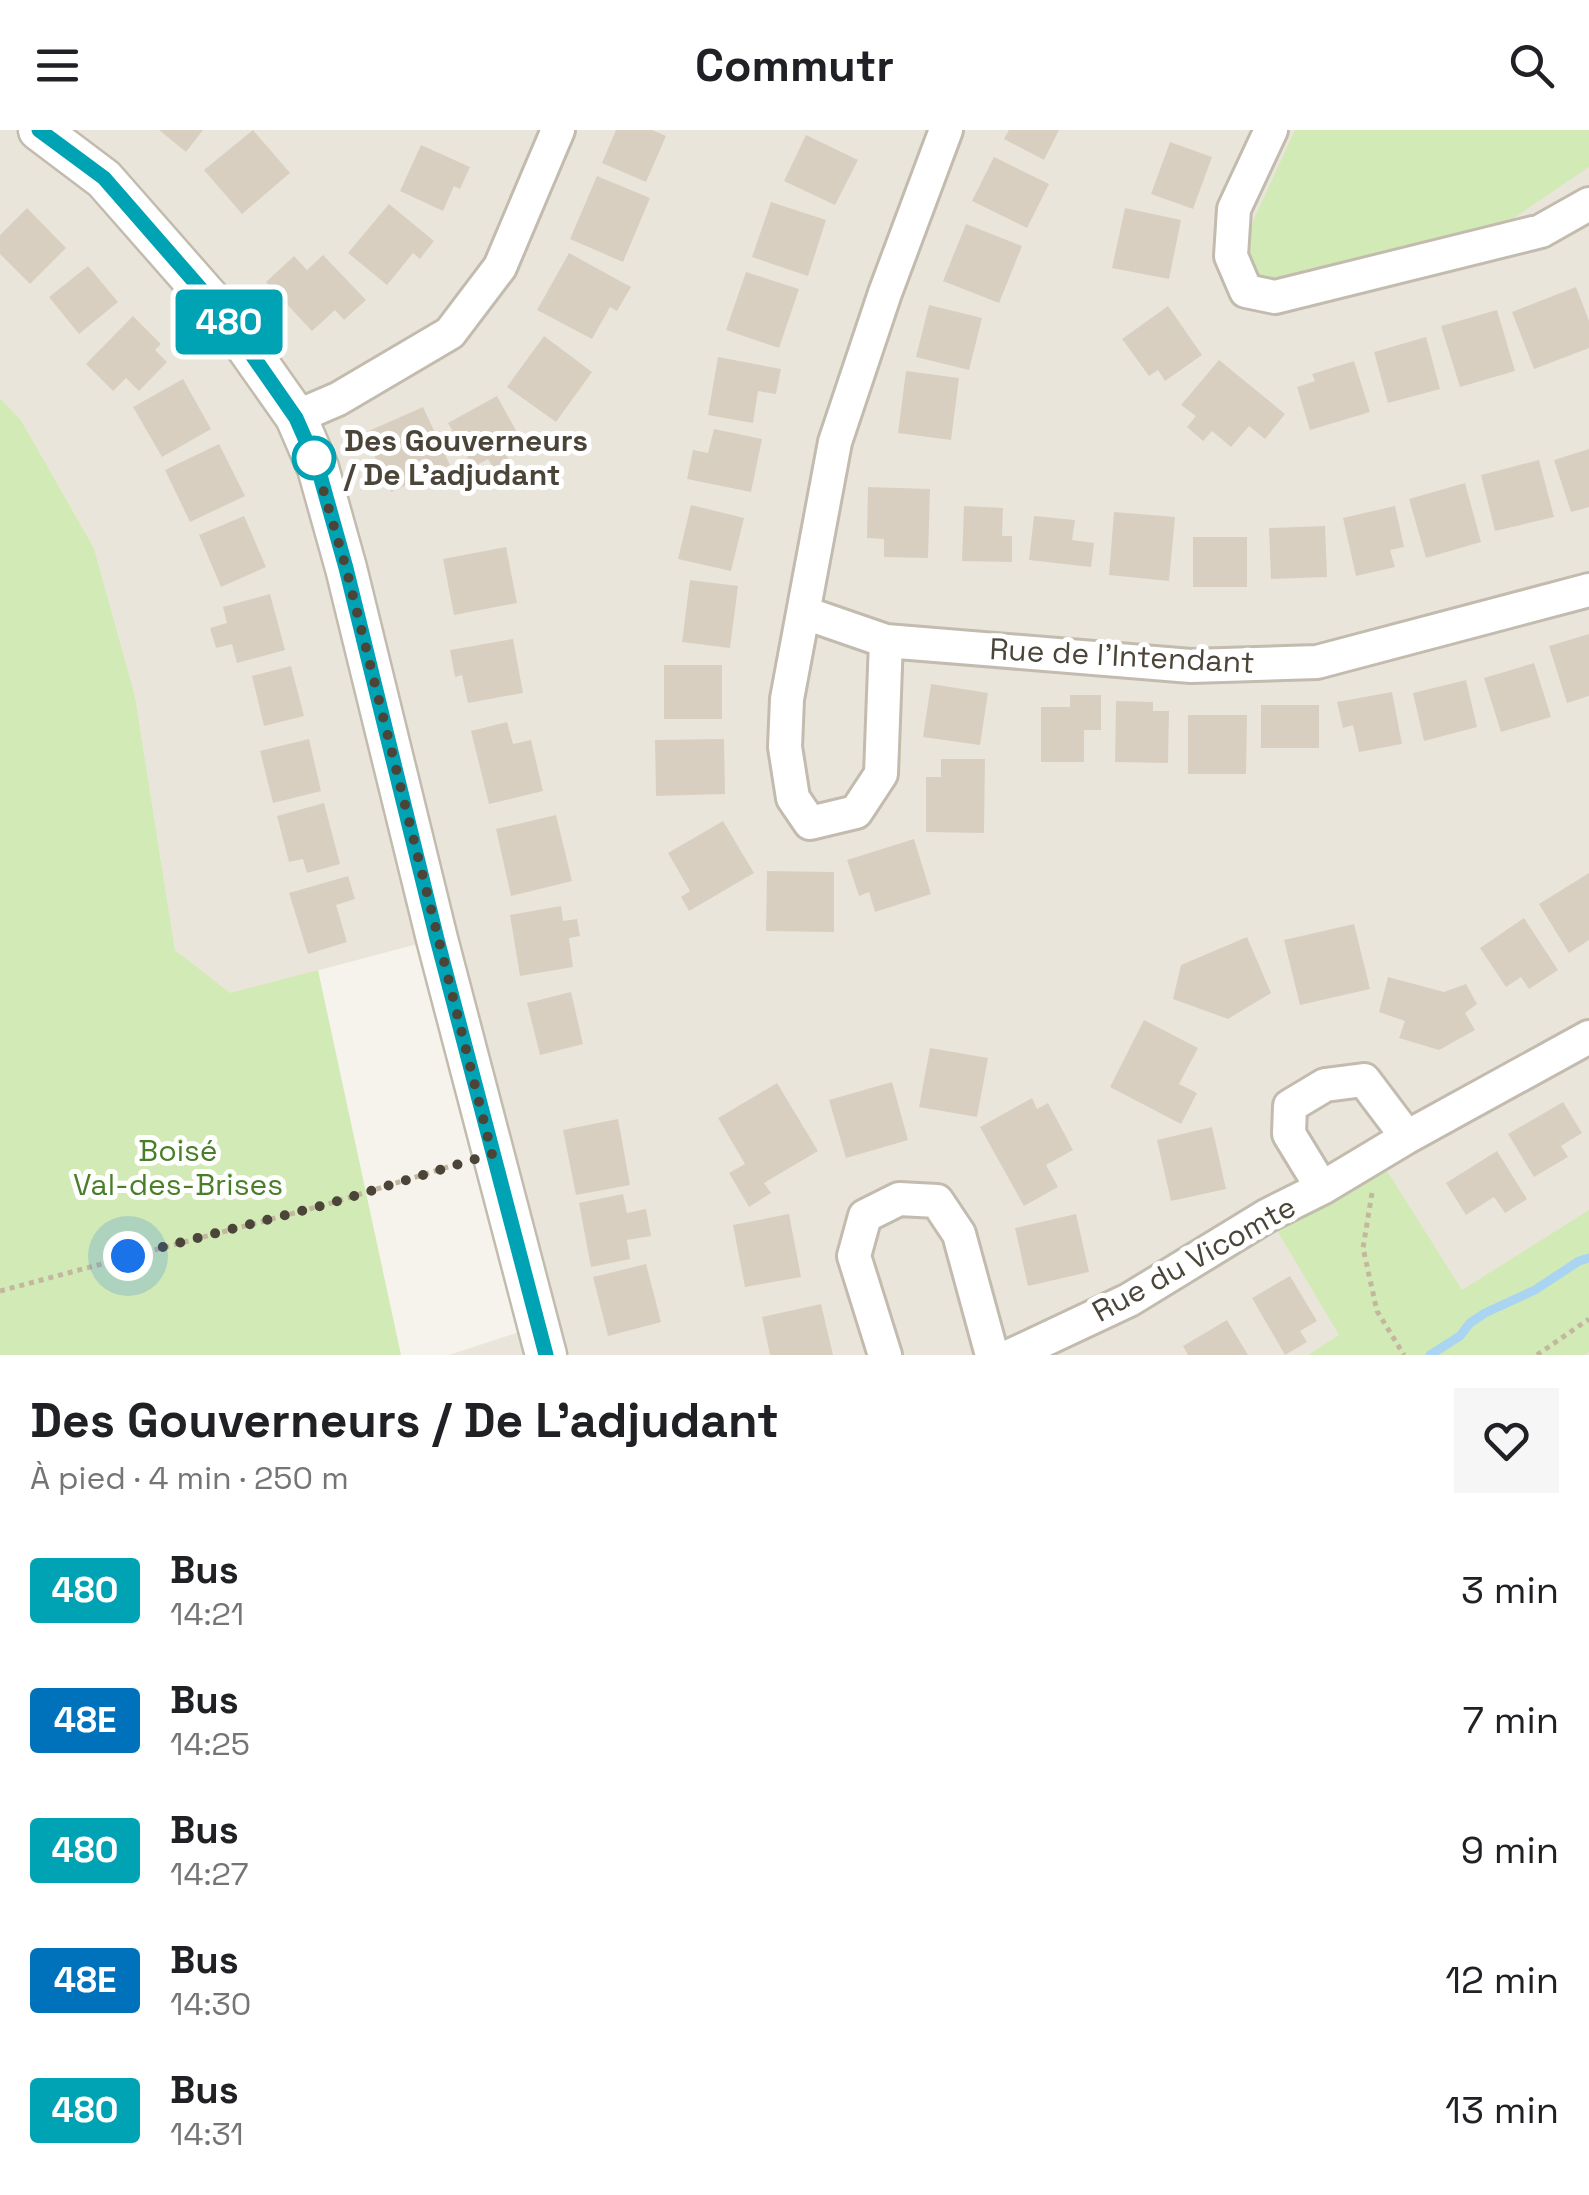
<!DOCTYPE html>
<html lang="fr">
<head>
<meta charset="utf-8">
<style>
	:root { --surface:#fff; --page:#f6f6f6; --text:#202124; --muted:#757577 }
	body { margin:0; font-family:"Space Grotesk",sans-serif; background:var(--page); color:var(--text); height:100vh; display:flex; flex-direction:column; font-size:38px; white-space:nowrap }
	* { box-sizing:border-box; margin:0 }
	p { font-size:32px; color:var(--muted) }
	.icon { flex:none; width:55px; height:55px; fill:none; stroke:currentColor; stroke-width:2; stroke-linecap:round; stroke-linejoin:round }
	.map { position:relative; height:1225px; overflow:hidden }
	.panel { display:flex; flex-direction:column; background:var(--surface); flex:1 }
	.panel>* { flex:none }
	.badge { padding:0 20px; border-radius:8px; font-size:35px; line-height:65px }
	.you { position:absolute; width:50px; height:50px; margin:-25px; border:8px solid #fff; border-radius:50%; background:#1a73e8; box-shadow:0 0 0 15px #1a73e833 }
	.map>.badge { position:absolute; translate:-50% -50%; box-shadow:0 0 0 5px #fff }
	.round { display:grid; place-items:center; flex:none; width:105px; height:105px; border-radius:0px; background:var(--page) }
	.head { display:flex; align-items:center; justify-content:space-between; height:170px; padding:0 30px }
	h1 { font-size:48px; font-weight:700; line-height:75px }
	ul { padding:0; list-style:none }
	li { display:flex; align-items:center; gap:30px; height:130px; padding:0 30px }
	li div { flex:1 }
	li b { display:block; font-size:38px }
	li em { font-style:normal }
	li .badge { min-width:110px; font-weight:700; text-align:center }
	header { display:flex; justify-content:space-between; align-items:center; height:130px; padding:0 30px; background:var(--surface); font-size:45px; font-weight:700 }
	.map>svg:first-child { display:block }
	.residential { fill:#eae5da }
	.green { fill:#d2eab5 }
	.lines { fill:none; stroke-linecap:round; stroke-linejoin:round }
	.stream { stroke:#a9d4f2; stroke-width:9 }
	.building { fill:#d8cfc1 }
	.minor-casing { stroke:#c2bbae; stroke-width:38 }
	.tertiary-casing { stroke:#c2bbae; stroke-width:45 }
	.path { stroke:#c4b79f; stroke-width:5; stroke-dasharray:5 5; stroke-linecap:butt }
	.minor { stroke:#fff; stroke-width:32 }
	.tertiary { stroke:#fff; stroke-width:40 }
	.line-casing { stroke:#fff; stroke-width:22 }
	.line { stroke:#00a3b4; stroke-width:15 }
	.walk { stroke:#4b4439; stroke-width:10; stroke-dasharray:0 18 }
	.stop-dot { fill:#fff; stroke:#00a3b4; stroke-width:5 }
	.labels { text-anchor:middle; stroke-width:10; stroke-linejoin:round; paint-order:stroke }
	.stop-label { font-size:30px; font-weight:bold; fill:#4b4439; stroke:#fff; text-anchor:start }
	.street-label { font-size:30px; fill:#4b4439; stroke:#fff }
	.park-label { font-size:30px; fill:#4a7f2a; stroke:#fff }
</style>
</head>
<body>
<header><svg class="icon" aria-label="menu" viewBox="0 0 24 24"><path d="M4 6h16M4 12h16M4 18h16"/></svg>Commutr<svg class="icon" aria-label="search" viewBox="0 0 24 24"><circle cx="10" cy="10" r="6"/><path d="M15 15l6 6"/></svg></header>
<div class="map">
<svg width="1589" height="1225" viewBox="0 0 1589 1225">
	<rect width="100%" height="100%" fill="#f6f3ec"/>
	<path class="residential" d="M0 0H1589V1225H449L538 1196 436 809 230 864 175 820 135 566 94 418 21 290 0 268Z"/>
	<path class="green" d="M1295 0H1589V37L1512 89 1271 158 1246 127 1253 91Z
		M0 268 21 290 94 418 135 566 175 820 230 863 318 840 401 1225H0Z
		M1377 1025 1462 1160 1589 1080V1222L1585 1225H1308L1339 1205 1268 1085Z"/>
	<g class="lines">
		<path class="stream" d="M1430 1225 1460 1206 1470 1193 1485 1183 1535 1160 1579 1131 1589 1128"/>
	</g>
	<path class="building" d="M159 0H203L186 22Z
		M253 0 290 43 242 84 204 40Z
		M616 0H652L666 6 646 52 602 33Z
		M1009 0H1059L1044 30 1004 9Z
		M806 5 858 30 835 75 784 51Z
		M1170 12 1212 27 1193 79 1151 64Z
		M421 15 470 37 460 59 454 56 443 81 400 61Z
		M994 27 1049 54 1027 98 972 71Z
		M597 46 650 68 623 132 570 109Z
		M771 72 826 90 808 146 752 127Z
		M389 74 434 111 420 129 413 123 387 155 348 123Z
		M27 78 66 118 30 154 0 124V105Z
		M1125 78 1181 90 1169 149 1112 138Z
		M966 94 1022 116 999 173 943 151Z
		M569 123 631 157 617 181 610 177 592 209 537 180Z
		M323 125 366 170 344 190 335 180 312 201 266 152 294 126 307 140Z
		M88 136 118 172 79 204 49 167Z
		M746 142 799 159 779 218 726 200Z
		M1576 157 1589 191V218L1534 239 1512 182Z
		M929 175 982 188 969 240 916 227Z
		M1168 176 1202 225 1165 251 1158 240 1149 246 1122 209Z
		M1497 180 1515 241 1460 257 1441 196Z
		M133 186 161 214 155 220 167 232 139 261 126 248 113 261 86 234Z
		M544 206 592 242 556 292 507 257Z
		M1426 207 1440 259 1388 273 1374 222Z
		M718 227 781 239 776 264 758 261 753 293 708 285Z
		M1219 230 1285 284 1265 309 1249 296 1231 317 1212 301 1203 311 1187 297 1196 286 1181 275Z
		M1354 231 1370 282 1310 300 1297 257 1315 251 1312 244Z
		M906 241 959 248 951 310 898 303Z
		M183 249 211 299 162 327 133 277Z
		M497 266 519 306 501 316 510 332 495 341 488 329 473 337 448 293Z
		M423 277 450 335 391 362 364 303Z
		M714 299 762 309 751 362 687 349 693 320 708 323Z
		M219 314 245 366 190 392 165 340Z
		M1589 319V377L1571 382 1554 330Z
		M1539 330 1554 387 1495 401 1481 345Z
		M1465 353 1481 412 1426 428 1409 369Z
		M868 357 930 359 928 428 884 427V409L867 408Z
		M691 375 744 388 731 441 678 429Z
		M964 376 1003 378 1002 406H1012V432L962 431Z
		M1395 376 1404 417 1390 420 1395 437 1356 446 1343 388Z
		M1114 382 1175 387 1169 451 1109 445Z
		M244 386 266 437 221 457 199 405Z
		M1034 386 1075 390 1072 410 1094 413 1091 437 1029 430Z
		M1325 396 1327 447 1271 449 1269 398Z
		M1193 407H1247V457H1193Z
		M506 417 517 473 454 485 443 429Z
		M690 450 738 456 730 518 682 512Z
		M270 464 285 520 237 533 232 514 216 518 210 498 227 493 223 477Z
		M1589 504V566L1567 573 1549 516Z
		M513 509 523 563 468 573 462 545 455 547 450 520Z
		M1534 533 1551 587 1501 602 1484 548Z
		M664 535H722V589H664Z
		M291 536 304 586 264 596 252 546Z
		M1466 550 1477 597 1424 611 1413 563Z
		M931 554 988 563 980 615 923 607Z
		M1392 562 1402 614 1359 622 1353 595 1343 598 1337 572Z
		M1070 565H1101V600H1084V632H1041V577H1070Z
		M1116 571 1153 572V581H1169L1168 633 1115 632Z
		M1261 575H1319V618H1261Z
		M1188 585H1247L1246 644H1188Z
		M507 592 513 614 531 610 543 661 489 674 471 601Z
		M309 609 321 661 273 673 260 621Z
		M724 609 725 664 656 666 655 610Z
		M941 629H985L984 703 926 702V647H941Z
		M324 673 340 734 307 743 303 729 289 732 277 686Z
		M556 685 572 751 511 766 496 699Z
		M723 691 754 743 689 781 681 767 690 761 668 723Z
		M914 709 931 764 875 782 869 762 859 766 847 730Z
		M767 741 834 742V802L766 801Z
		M1589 743V810L1569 823 1539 774Z
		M348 746 355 769 336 775 347 812 308 824 289 763Z
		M561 776 563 791 577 789 580 806 569 808 573 837 520 846 510 785Z
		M1524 788 1558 840 1529 859 1521 847 1506 857 1480 818Z
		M1354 794 1370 859 1300 875 1284 810Z
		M1247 807 1271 863 1228 889 1173 869 1181 835Z
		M1388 847 1444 862 1466 854 1477 874 1465 883 1475 900 1439 920 1399 908 1405 891 1379 882Z
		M571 862 583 914 540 925 527 873Z
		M1144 890 1198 918 1179 954 1197 963 1181 994 1110 957Z
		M930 918 988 928 977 987 919 977Z
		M892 952 908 1010 846 1028 829 970Z
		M777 953 818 1021 764 1053 771 1063 749 1077 729 1043 745 1034 718 988Z
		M1032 968 1037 979 1048 973 1073 1020 1046 1035 1058 1057 1024 1076 980 997Z
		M1563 972 1582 1003 1561 1016 1568 1027 1534 1047 1508 1004Z
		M618 989 630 1055 576 1065 563 1000Z
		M1212 997 1226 1059 1171 1071 1157 1010Z
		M1497 1021 1527 1069 1505 1083 1494 1067 1466 1085 1446 1053Z
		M623 1064 627 1083 646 1079 651 1106 627 1110 630 1129 591 1137 579 1073Z
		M789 1084 801 1147 745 1157 733 1095Z
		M1076 1084 1089 1142 1028 1156 1015 1098Z
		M646 1134 661 1192 608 1206 593 1147Z
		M1290 1146 1317 1191 1300 1201 1307 1212 1285 1225 1252 1168Z
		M821 1174 833 1225H770L762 1187Z
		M1227 1190 1248 1225H1188L1183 1216Z"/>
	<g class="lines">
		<g class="minor-casing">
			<path id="minor" d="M1271 0 1234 79 1231 126 1246 161 1275 167 1541 101 1589 74
				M296 287 338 269 450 203 500 137 558 0
				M805 483 886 511 1191 536 1317 532 1589 460
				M886 511 881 644 856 682 810 693 793 668 785 617 787 569 835 312 885 163 946 0
				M1322 1058 1289 1004 1290 976 1325 955 1364 950 1407 1007
				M885 1225 854 1126 865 1086 899 1069 937 1071 959 1104 992 1225
				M1012 1225 1129 1170 1268 1085 1322 1058 1407 1007 1589 907"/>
		</g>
		<g class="tertiary-casing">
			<path id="tertiary" d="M39 0 104 49 227 189 296 287 318 338 346 438 437 809 546 1225"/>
		</g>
		<path class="path" d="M1372 1063 1363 1118 1377 1181 1404 1225
			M0 1161 328 1074 461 1033
			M1537 1225 1589 1189"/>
		<use href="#minor" class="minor"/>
		<use href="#tertiary" class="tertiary"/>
	</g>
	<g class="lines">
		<g class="line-casing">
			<path id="line" d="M39 0 104 48 227 189 296 288 318 338 346 438 437 809 546 1225"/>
		</g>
		<use href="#line" class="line"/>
		<path class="walk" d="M128 1126 328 1074 492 1024 346 438 314 328"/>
	</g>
	<circle class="stop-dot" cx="314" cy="328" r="20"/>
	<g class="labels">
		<g class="stop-label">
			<text x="344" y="321">Des Gouverneurs<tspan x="344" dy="34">/ De L'adjudant</tspan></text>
		</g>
		<g class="street-label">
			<text transform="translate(1122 526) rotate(3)" y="10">Rue de l'Intendant</text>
			<text transform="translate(1194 1129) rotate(-29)" y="10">Rue du Vicomte</text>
		</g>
		<g class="park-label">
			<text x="178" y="1031">Boisé<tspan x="178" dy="34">Val-des-Brises</tspan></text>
		</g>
	</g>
</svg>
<div class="you" style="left:128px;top:1126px"></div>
<b class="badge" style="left:229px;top:192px;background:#00a3b4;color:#fff">48O</b>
</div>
<section class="panel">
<div class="head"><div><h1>Des Gouverneurs / De L'adjudant</h1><p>À pied · 4 min · 250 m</p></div><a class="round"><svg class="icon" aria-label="heart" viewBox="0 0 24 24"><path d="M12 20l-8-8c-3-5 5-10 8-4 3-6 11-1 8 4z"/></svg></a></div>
<ul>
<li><span class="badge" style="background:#00a3b4;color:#fff">48O</span><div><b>Bus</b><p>14:21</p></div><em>3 min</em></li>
<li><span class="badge" style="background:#0072bc;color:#fff">48E</span><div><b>Bus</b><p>14:25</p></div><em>7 min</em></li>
<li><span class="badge" style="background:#00a3b4;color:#fff">48O</span><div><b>Bus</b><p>14:27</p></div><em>9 min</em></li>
<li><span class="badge" style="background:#0072bc;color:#fff">48E</span><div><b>Bus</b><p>14:30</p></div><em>12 min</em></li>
<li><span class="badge" style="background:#00a3b4;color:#fff">48O</span><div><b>Bus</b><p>14:31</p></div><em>13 min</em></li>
</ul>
</section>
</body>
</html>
